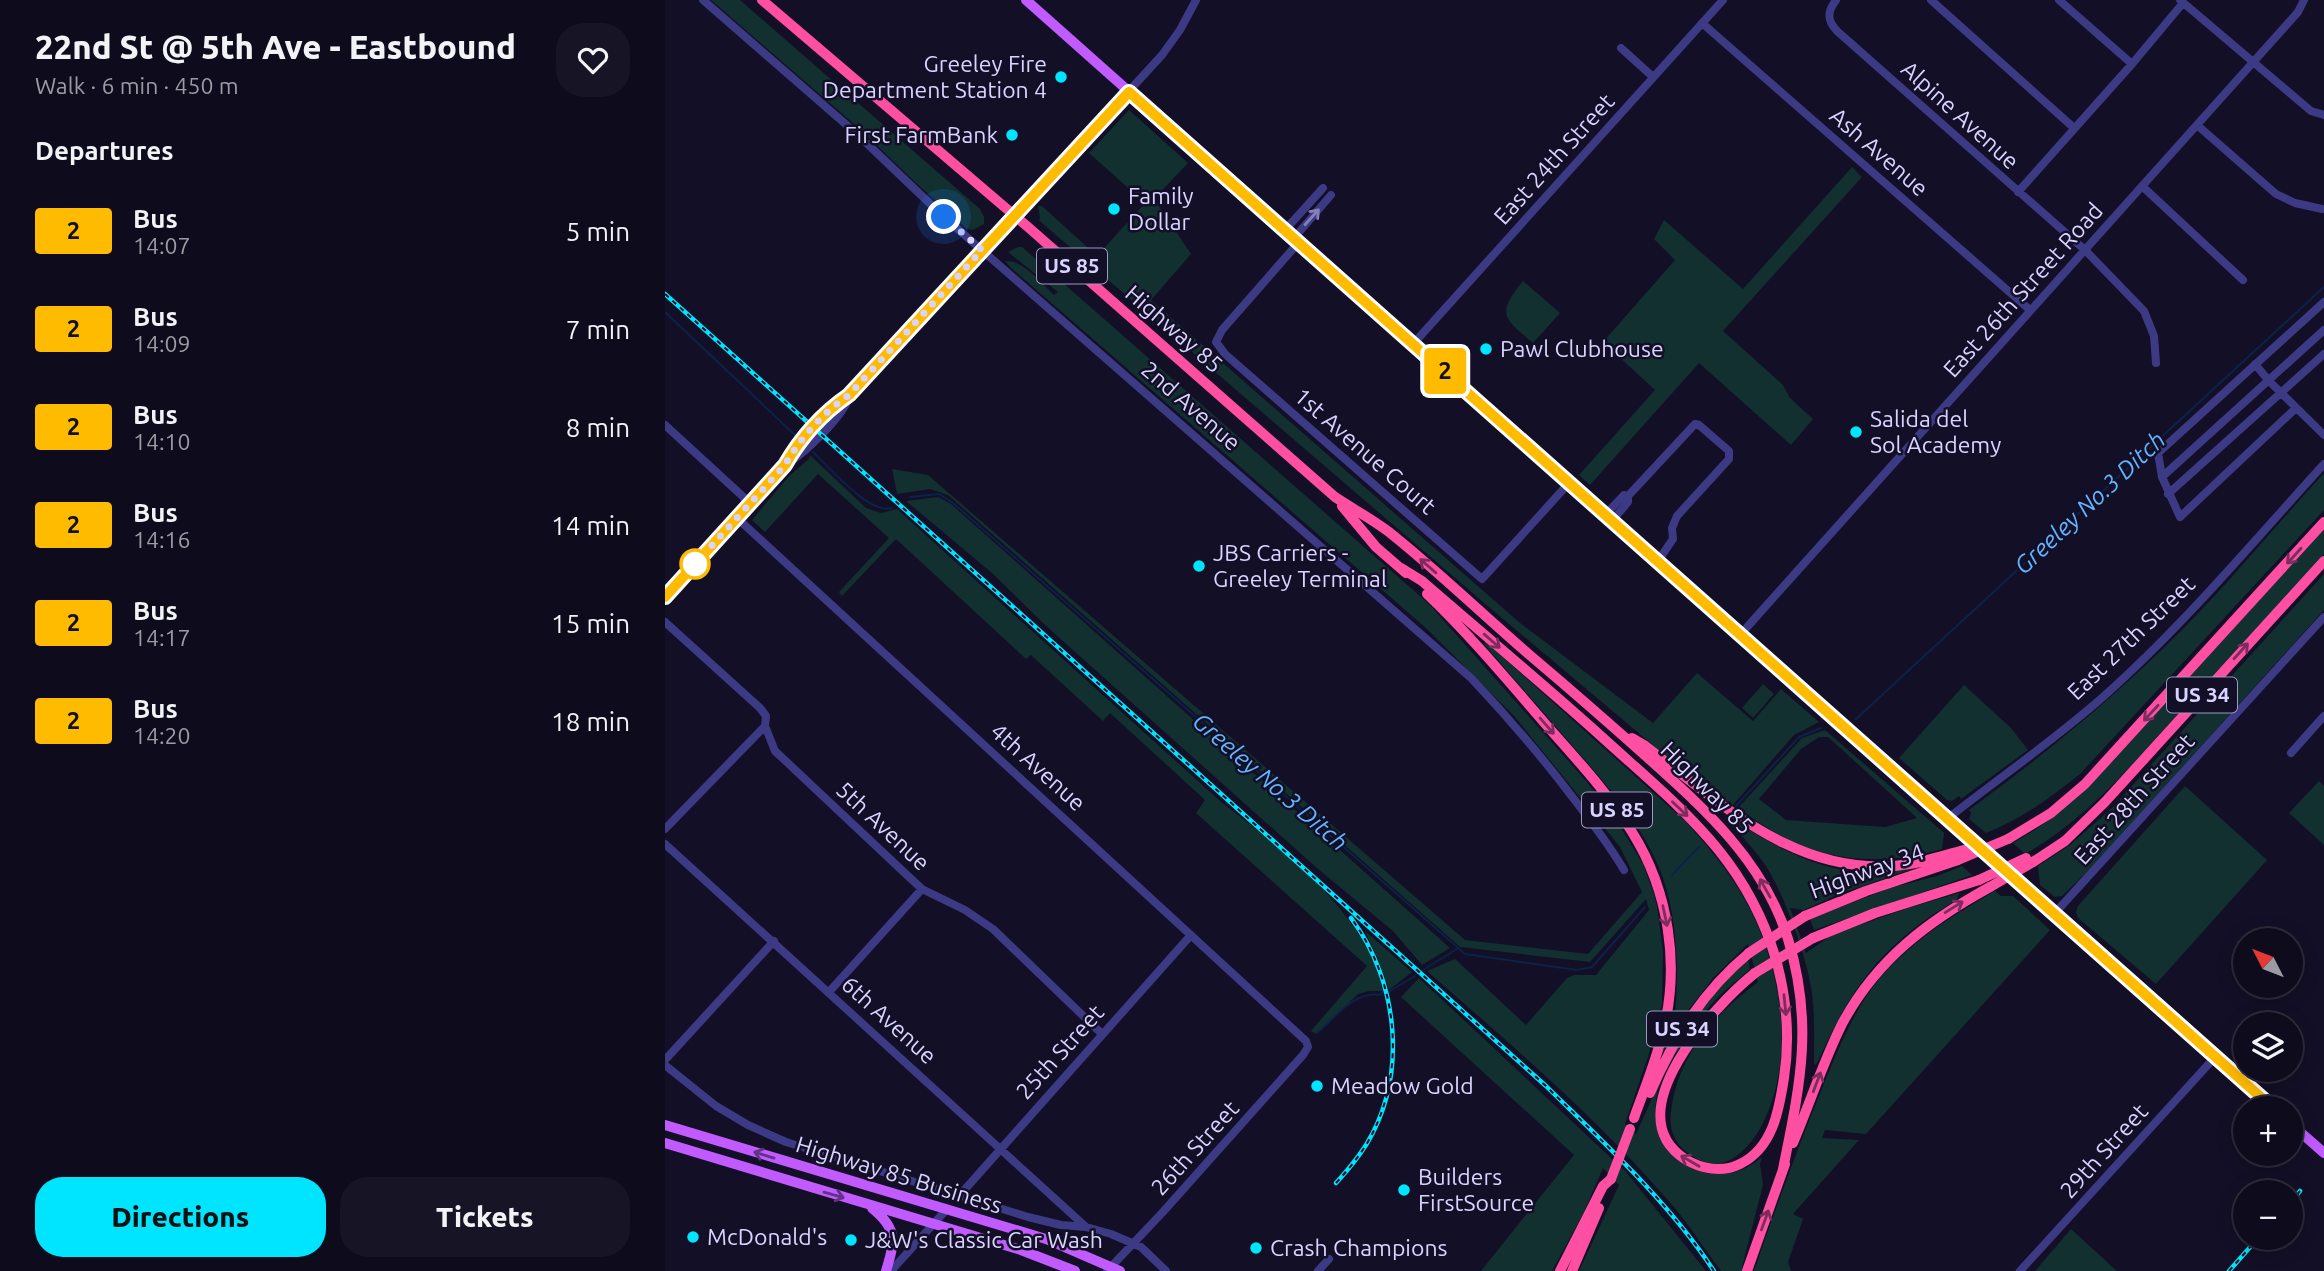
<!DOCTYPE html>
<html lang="en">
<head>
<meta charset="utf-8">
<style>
	:root { --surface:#0e0b1c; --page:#171425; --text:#f1f3f6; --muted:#9b9ba3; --line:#2e2b3b; --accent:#00e5ff }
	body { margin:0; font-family:Ubuntu,sans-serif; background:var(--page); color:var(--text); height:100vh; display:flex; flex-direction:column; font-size:26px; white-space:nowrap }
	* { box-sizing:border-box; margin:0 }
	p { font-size:23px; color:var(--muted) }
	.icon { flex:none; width:38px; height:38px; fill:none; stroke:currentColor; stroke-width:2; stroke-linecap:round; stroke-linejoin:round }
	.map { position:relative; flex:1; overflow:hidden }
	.panel { display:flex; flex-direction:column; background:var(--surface); width:665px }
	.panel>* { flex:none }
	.badge { padding:0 14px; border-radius:5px; font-size:24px; line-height:46px }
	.needle { width:46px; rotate:312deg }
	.buttons { position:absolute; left:1568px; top:928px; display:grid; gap:14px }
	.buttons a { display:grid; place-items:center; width:70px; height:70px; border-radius:50%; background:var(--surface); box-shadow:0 4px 18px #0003,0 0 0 2px var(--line); font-size:35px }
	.you { position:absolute; width:35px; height:35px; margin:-18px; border:5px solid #fff; border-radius:50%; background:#1a73e8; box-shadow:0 0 0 10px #1a73e833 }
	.map>.badge { position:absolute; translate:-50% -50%; box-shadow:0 0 0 4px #fff }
	h2 { padding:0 35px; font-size:26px; line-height:63px }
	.round { display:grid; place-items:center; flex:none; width:74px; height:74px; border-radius:28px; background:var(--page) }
	.headline { display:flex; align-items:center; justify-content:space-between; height:119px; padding:0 35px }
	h1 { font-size:33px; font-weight:800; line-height:52px }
	.action { display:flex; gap:14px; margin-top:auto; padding:14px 35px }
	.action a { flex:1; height:80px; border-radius:28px; background:var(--accent); color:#111; font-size:28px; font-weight:800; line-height:80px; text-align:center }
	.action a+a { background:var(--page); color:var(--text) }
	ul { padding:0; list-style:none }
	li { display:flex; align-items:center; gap:21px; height:98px; padding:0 35px }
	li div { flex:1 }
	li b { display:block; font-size:26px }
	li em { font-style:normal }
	li .badge { min-width:77px; font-weight:700; text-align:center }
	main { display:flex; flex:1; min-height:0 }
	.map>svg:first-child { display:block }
	.green { fill:#12302f; fill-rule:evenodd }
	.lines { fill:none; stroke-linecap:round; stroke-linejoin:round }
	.stream { stroke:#0c2248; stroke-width:2 }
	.minor { stroke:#3d3a85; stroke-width:8 }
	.major { stroke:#c25bff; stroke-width:10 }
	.highway { stroke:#ff4fa3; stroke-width:10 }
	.rail-casing { stroke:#00e5ff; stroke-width:4.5 }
	.rail { stroke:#130f26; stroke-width:2; stroke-dasharray:5; stroke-linecap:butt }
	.highway-bridge { stroke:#ff4fa3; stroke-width:10 }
	.oneway { stroke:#837fbc }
	.oneway2 { stroke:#7d2c5e }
	.oneway3 { stroke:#623188 }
	.line-casing { stroke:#fff; stroke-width:16 }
	.line { stroke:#fb0; stroke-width:10 }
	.walk { stroke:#d9d4ff; stroke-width:7; stroke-dasharray:0 12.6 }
	.poi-dot { fill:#00e5ff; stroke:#130f26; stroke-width:2.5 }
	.stop-dot { fill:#fff; stroke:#fb0; stroke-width:3.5 }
	.labels { text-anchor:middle; stroke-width:5; stroke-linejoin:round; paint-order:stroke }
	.shield { fill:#130f26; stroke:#9e99be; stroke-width:2 }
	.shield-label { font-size:21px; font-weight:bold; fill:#d9d4ff }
	.poi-label { font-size:23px; fill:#d9d4ff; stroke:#130f26; text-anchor:start }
	.street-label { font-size:23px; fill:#d9d4ff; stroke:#130f26 }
	.water-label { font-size:24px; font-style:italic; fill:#62b6ff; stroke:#130f26 }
</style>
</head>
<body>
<main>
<section class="panel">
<div class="headline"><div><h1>22nd St @ 5th Ave - Eastbound</h1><p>Walk · 6 min · 450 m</p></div><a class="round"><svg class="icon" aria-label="heart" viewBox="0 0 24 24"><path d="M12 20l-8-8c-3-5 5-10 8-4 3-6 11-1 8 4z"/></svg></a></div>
<h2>Departures</h2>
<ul>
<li><span class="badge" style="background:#fb0;color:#111">2</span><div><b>Bus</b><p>14:07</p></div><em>5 min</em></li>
<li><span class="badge" style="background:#fb0;color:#111">2</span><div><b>Bus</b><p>14:09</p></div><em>7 min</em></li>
<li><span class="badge" style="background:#fb0;color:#111">2</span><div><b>Bus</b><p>14:10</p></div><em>8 min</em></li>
<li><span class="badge" style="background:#fb0;color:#111">2</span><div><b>Bus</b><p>14:16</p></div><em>14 min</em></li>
<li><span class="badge" style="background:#fb0;color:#111">2</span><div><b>Bus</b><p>14:17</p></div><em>15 min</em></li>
<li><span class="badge" style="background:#fb0;color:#111">2</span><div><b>Bus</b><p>14:20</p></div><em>18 min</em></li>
</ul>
<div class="action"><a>Directions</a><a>Tickets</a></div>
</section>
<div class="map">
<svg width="1659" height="1271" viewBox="0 0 1659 1271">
	<rect width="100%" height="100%" fill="#130f26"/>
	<path class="green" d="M46 0H75L315 209 319 217V224L308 230 302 229 250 182 197 131Z
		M464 110 523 163 489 199 526 254 486 300 855 623 988 723 1032 673 1088 721 1116 689 1154 722 1129 735 1067 806 995 751 818 602 377 223 374 220 375 218 373 206H377L432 256 480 203 424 153Z
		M1187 167 1197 177 1058 331 1118 385 1125 398 1148 419 1126 445 1034 363 925 485 914 475 990 390 938 342 1010 260 989 239 999 220 1078 289Z
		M353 247H357L764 604 922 782 953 823 978 864 988 891 992 906 998 952 997 1004 983 1057 960 1124 971 1134 994 1083C992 1096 989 1110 991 1122 1000 1171 1060 1191 1097 1157L1095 1164 1098 1185 1077 1267 1079 1271H1056C1038 1247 1022 1221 1002 1199 930 1116 845 1044 762 971L790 959 861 1025 902 978 909 975H931L984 910 981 899 925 962 795 947 283 495 265 489 232 494 227 469 263 475 800 940 923 954 977 892 955 847 850 717 762 629 346 268 340 261C359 260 376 283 389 295L393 292 343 252Z
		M858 281 895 313 868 343C838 318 831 314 858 281Z
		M145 455 201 508 216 513 232 509 555 801C611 845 677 894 708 960 712 970 715 981 718 991H704L693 994 651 1034 646 1031 702 966 531 813 540 800 445 713 438 721 366 655 361 659 231 539 177 596 174 592 224 538 153 474 100 532 87 520 124 476 144 459Z
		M1659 473V510L1415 774C1385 798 1357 819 1321 833L1304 819 1306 813 1304 810C1379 755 1450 697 1516 631 1566 581 1611 525 1659 473Z
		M273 497 286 504 785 948 757 965 728 931 653 869 380 625 327 573 241 501Z
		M1659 529V554L1473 758C1439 795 1404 829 1360 854L1348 843C1379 826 1404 805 1429 781Z
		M1659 574V610L1425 869 1397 896 1390 897 1375 885 1373 866 1405 845 1447 808Z
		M821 642 1020 821C1043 846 1071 880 1086 911 1117 975 1131 1059 1097 1125 1089 1141 1070 1164 1050 1164 1036 1163 1017 1152 1011 1140 1002 1124 1006 1111 1009 1094 1021 1046 1054 1011 1093 982L1083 944 1048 978 1012 1025 1009 1023C1014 979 1013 934 1002 891 986 831 938 781 899 736 872 705 845 674 819 644Z
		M1098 684 1109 694 1088 718 1077 708Z
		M1299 685 1346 728 1363 750 1296 799 1294 796 1287 801 1282 800 1234 758Z
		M1160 730 1279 833 1277 849C1224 865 1163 863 1114 835 1100 827 1086 817 1073 808L1137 738ZM1154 737H1163L1252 818 1220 827 1121 820 1094 799 1136 749Z
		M1654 781 1659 786V845L1624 813Z
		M1520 786 1602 860 1491 984 1413 918 1411 912 1413 906Z
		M1065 818C1103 842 1142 866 1188 871 1210 873 1232 869 1253 867L1174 894 1139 910 1125 908 1141 953 1167 935 1243 908 1294 893 1292 900C1249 924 1212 956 1186 998 1172 1019 1162 1043 1151 1065L1149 1063C1149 1039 1150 1016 1147 993 1142 958 1122 902 1104 871 1093 853 1078 837 1063 822Z
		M1297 866 1307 875 1149 930 1145 919 1225 888 1272 876Z
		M1330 891 1336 896H1348L1385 930 1201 1134 1160 1130 1157 1138 1194 1140 1128 1214 1138 1219 1123 1262 1126 1271H1089C1110 1210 1132 1150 1156 1091 1175 1045 1193 997 1230 962 1259 933 1294 912 1330 891Z
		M700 931 747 972 724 990 712 957Z
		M1083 959 1085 969 1055 995 1038 1014 1004 1064 1001 1062 1051 989Z
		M754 978 961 1172 1041 1271H914L954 1185 938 1168 918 1214 887 1271H816L909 1155 736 997Z
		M1406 1229 1452 1271H1370Z"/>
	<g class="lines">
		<path class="stream" d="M0 312 131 436
			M148 452C164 467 205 515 226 508
			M245 497 274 494 288 503 800 954 912 970 927 967 980 907
			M1191 719 1659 287
			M1071 806 1134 737 1156 728
			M1007 875 1034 847
			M758 970 792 949
			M725 991 750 976
			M652 1033C670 1018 689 991 714 995L718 992"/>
		<path class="minor" d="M38 0 192 134 279 217 806 678C840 714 872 751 902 790 922 816 942 841 959 870
			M1171 0C1162 12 1162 20 1172 31L1420 250 1479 311 1489 336 1491 363
			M1266 0 1409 128
			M1394 0 1467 64
			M1515 0 1646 111 1659 115
			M1037 23 1365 310
			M956 48 988 77
			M1532 125 1611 194 1630 203 1657 209
			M1477 186 1578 280
			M1353 192 1467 64 1518 3
			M620 230 658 188
			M629 238 666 195
			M634 242 557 330 551 342 560 354 817 579 904 483
			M749 343 1058 0
			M1590 364 1604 381 1659 435
			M1631 408 1515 517 1497 477 1493 453 1659 302
			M0 425 85 503
			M122 464C141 452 178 417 185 395
			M1497 477 1659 330
			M1503 494 1659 354
			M963 496 1030 424 1034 425 1064 451V459L1012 516 1007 528 1008 539 993 561
			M940 515 959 495 963 496V502L947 521
			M72 518 641 1041 643 1047 638 1055 497 1213 442 1271
			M0 597 120 465C136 437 158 413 185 395L497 55 515 30 531 0
			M0 622 95 708 101 716 100 726 110 751 243 876 257 889 300 910 328 929 437 1034
			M1075 635 1633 12 1639 0
			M1626 753 1659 716
			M1282 819C1334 778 1388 741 1438 697 1518 626 1587 543 1659 464
			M0 829 100 726
			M0 844 421 1227
			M1390 913 1659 617
			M164 992 257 889
			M0 1060 109 941
			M0 1065 51 1106 83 1125 121 1142 363 1217 396 1225 421 1227 446 1234 476 1247 501 1271
			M294 1196 526 935
			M226 1271 281 1210
			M653 1271 664 1259
			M1355 1271 1551 1056"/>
		<path class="major" d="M361 0 1608 1108
			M1626 1124 1659 1153
			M0 1125 381 1239 455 1271
			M0 1143 356 1250 410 1271
			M207 1208C233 1229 230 1241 221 1271"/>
		<path class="highway" d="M97 0 363 227 670 497C688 509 707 519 724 532 773 571 819 616 867 657 906 690 945 724 983 758 1041 810 1099 862 1123 939 1149 1024 1135 1085 1118 1169
			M677 506 711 547 741 573
			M736 568 757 581C817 633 878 684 937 737 1015 808 1082 857 1112 963 1122 1001 1125 1039 1119 1078 1114 1110 1108 1148 1075 1164 1057 1173 1036 1169 1020 1159 949 1113 1050 1005 1090 973
			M762 594C806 636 844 682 884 728 913 761 944 794 967 832 1004 891 1015 965 998 1032 991 1061 979 1090 969 1118
			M967 738 979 745C1060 807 1140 884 1251 863 1264 860 1276 856 1288 853
			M1343 839 1386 813 1420 784 1659 522
			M1368 862 1400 841 1440 802 1659 561
			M1140 916 1201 891 1293 860
			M1148 938 1210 913 1314 880
			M985 1093C1009 1038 1038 991 1084 953
			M1128 1143C1145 1103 1158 1062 1177 1024 1211 960 1263 921 1325 887
			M895 1271 938 1186 946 1179
			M907 1271 934 1208
			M1082 1271 1120 1164"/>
		<g class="rail-casing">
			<path id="rail" d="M0 294 881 1086C940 1144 1003 1201 1049 1271
				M671 1183C682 1171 692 1159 701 1145 743 1076 734 982 686 918
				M1626 1202 1635 1191
				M1564 1271 1594 1237"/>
		</g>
		<use href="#rail" class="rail"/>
		<path class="highway-bridge" d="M1288 853 1306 848
			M1293 860 1343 839
			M1314 880 1361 858
			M1325 887 1368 862
			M1084 953 1140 916
			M1090 973 1148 938
			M946 1179 965 1129"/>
	</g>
	<defs><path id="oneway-shaft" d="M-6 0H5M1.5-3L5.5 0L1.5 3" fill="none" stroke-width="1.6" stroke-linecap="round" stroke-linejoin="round" transform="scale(1.75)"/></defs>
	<use class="oneway" href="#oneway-shaft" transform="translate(647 217) rotate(-48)"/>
	<g class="oneway2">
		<use href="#oneway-shaft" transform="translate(1629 556) rotate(132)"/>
		<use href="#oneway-shaft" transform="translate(763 566) rotate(-139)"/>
		<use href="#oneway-shaft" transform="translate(827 641) rotate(41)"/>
		<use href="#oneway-shaft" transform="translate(1576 651) rotate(-48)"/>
		<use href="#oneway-shaft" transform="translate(1486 713) rotate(133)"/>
		<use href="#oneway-shaft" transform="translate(882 726) rotate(49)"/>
		<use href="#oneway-shaft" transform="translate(1015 809) rotate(43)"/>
		<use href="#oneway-shaft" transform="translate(1100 888) rotate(-119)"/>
		<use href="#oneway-shaft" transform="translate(1289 907) rotate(-32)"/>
		<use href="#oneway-shaft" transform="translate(1000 916) rotate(78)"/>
		<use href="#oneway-shaft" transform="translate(1120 1005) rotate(84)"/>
		<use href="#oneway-shaft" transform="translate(1152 1082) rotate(-69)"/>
		<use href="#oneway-shaft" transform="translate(1025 1161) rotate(-150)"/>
		<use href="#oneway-shaft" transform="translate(1100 1220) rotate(-70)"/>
	</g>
	<g class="oneway3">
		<use href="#oneway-shaft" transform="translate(99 1155) rotate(-163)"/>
		<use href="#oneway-shaft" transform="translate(169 1195) rotate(16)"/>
	</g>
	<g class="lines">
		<g class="line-casing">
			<path id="line" d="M0 597 120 465C136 437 158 413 184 395L464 92 1608 1108"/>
		</g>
		<use href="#line" class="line"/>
		<path class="walk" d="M30 564 120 465C136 437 158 413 184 395L317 250 279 217"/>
	</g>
	<g class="poi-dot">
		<circle cx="396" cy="77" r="7"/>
		<circle cx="347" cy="135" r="7"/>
		<circle cx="449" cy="209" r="7"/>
		<circle cx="821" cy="349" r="7"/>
		<circle cx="1191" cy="432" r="7"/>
		<circle cx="534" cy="566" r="7"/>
		<circle cx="652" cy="1086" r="7"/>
		<circle cx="739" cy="1190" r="7"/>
		<circle cx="28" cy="1237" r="7"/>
		<circle cx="186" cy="1240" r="7"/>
		<circle cx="591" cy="1248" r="7"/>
	</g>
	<circle class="stop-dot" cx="30" cy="564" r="14"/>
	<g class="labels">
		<g class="shield">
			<rect x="372" y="248.5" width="70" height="35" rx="5"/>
			<rect x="1502" y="677.5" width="70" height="35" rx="5"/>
			<rect x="917" y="792.5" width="70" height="35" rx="5"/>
			<rect x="982" y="1011.5" width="70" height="35" rx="5"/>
		</g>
		<g class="shield-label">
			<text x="407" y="273">US 85</text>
			<text x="1537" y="702">US 34</text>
			<text x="952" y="817">US 85</text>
			<text x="1017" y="1036">US 34</text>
		</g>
		<g class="poi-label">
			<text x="382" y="72" text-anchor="end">Greeley Fire<tspan x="382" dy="26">Department Station 4</tspan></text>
			<text x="333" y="143" text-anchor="end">First FarmBank</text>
			<text x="463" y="204">Family<tspan x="463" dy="26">Dollar</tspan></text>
			<text x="835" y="357">Pawl Clubhouse</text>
			<text x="1205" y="427">Salida del<tspan x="1205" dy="26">Sol Academy</tspan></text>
			<text x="548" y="561">JBS Carriers -<tspan x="548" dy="26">Greeley Terminal</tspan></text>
			<text x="666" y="1094">Meadow Gold</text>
			<text x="753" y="1185">Builders<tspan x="753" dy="26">FirstSource</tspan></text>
			<text x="42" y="1245">McDonald's</text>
			<text x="200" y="1248">J&amp;W's Classic Car Wash</text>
			<text x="605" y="1256">Crash Champions</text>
		</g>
		<g class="street-label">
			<text transform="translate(1295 115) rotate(42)" y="8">Alpine Avenue</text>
			<text transform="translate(1214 152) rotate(41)" y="8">Ash Avenue</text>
			<text transform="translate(889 159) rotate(-48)" y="8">East 24th Street</text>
			<text transform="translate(1358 290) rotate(-48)" y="8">East 26th Street Road</text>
			<text transform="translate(509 329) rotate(41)" y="8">Highway 85</text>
			<text transform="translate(526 406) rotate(41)" y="8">2nd Avenue</text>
			<text transform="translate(700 451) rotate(41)" y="8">1st Avenue Court</text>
			<text transform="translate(1466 638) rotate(-44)" y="8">East 27th Street</text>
			<text transform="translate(373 767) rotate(42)" y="8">4th Avenue</text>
			<text transform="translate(1042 788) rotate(45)" y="8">Highway 85</text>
			<text transform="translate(1469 799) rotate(-48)" y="8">East 28th Street</text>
			<text transform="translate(218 826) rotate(43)" y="8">5th Avenue</text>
			<text transform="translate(1202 871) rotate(-20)" y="8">Highway 34</text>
			<text transform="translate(224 1020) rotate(42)" y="8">6th Avenue</text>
			<text transform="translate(395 1052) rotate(-48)" y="8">25th Street</text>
			<text transform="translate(530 1148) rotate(-48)" y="8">26th Street</text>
			<text transform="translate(1439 1151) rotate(-48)" y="8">29th Street</text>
			<text transform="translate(234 1175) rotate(17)" y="8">Highway 85 Business</text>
		</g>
		<g class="water-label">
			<text transform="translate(1425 503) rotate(-43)" y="8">Greeley No.3 Ditch</text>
			<text transform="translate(605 782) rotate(41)" y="8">Greeley No.3 Ditch</text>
		</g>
	</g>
</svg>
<div class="buttons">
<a><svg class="needle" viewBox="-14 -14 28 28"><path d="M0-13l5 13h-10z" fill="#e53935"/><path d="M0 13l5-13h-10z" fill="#9b9ba3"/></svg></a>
<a><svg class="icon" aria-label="layers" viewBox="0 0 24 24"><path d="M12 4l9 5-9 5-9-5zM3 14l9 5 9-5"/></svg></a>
<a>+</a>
<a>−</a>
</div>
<div class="you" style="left:279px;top:217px"></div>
<b class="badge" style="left:780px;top:371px;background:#fb0;color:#111">2</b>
</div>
</main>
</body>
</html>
